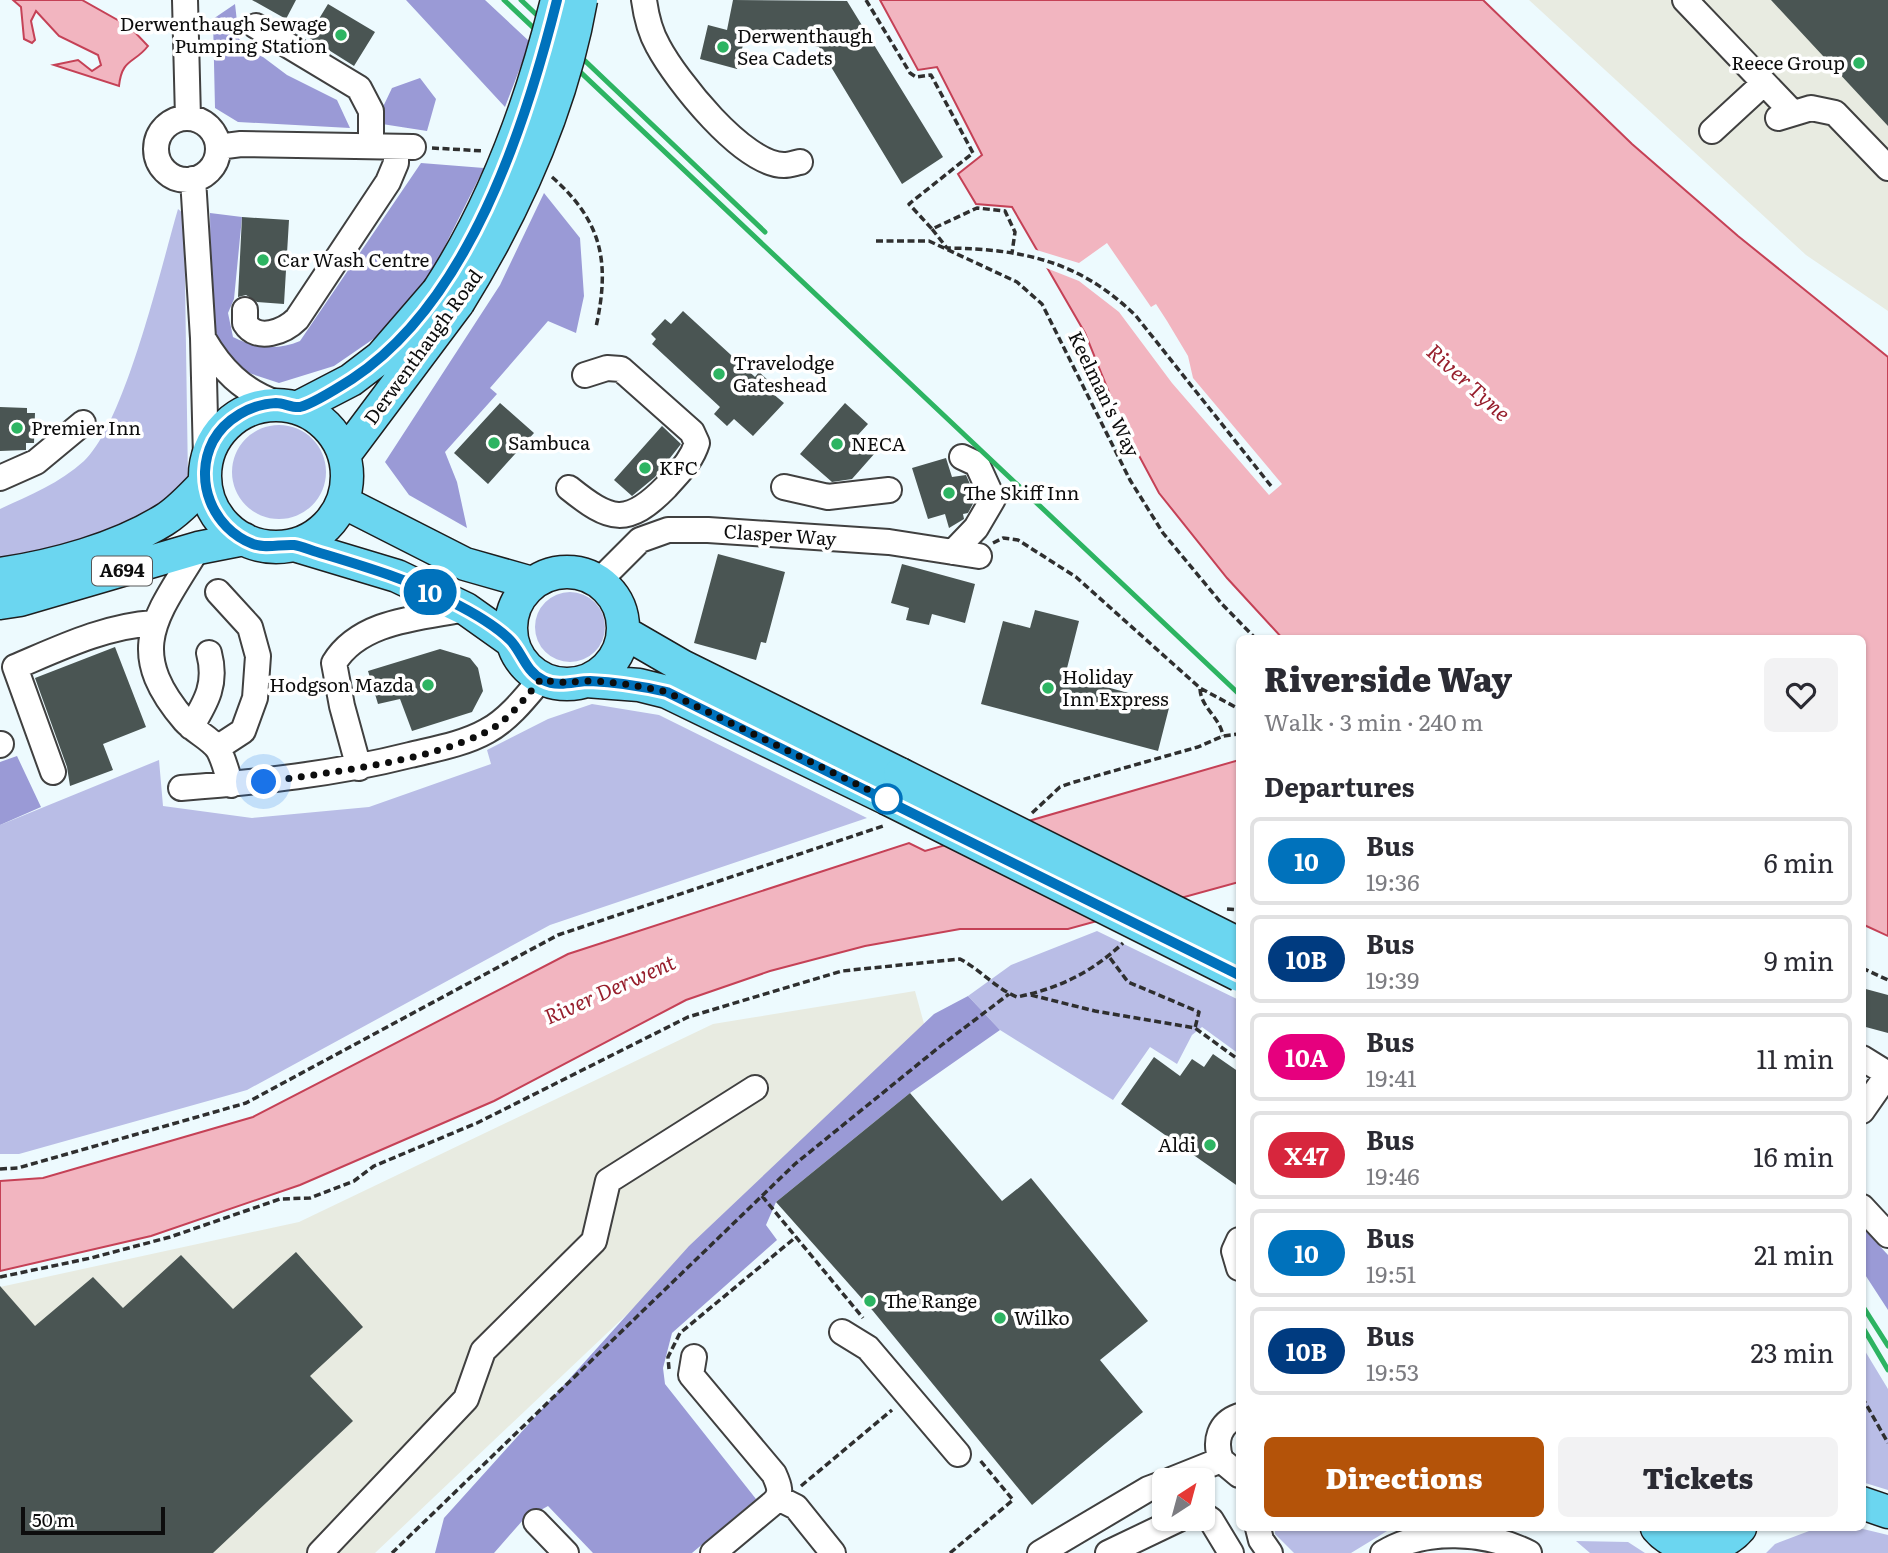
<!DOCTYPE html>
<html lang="en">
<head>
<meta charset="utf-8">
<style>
	:root { --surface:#fff; --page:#f2f2f3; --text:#2b2b33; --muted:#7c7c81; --line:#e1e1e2; --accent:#b45309 }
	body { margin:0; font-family:Literata,serif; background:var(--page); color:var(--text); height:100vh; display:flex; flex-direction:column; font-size:26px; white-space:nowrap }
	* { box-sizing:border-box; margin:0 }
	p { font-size:23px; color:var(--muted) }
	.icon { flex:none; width:38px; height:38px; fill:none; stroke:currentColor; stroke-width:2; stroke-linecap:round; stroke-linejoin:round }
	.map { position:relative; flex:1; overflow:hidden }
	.details { position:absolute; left:1236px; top:635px; width:630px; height:896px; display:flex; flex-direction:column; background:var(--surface); border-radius:10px; box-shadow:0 2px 5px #0004 }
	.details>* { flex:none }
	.badge { padding:0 14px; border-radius:23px; font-size:24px; line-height:46px }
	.needle { width:46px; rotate:36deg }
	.fabs { position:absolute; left:1152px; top:1468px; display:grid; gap:14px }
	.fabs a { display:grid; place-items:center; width:63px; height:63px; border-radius:10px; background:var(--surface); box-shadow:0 2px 5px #0004; font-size:35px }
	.scale { position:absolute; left:21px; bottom:18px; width:144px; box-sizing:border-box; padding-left:7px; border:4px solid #0d0d0d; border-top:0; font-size:19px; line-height:24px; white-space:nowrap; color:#0d0d0d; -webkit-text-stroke:5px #fff; paint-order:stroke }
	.you { position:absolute; width:35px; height:35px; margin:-18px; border:5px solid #fff; border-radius:50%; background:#1a73e8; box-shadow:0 0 0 10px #1a73e833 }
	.map>.badge { position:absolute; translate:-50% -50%; box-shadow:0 0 0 4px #fff }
	h2 { padding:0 28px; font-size:26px; line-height:63px }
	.round { display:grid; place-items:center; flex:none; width:74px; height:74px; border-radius:10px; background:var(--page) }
	.summary { display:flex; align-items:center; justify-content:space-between; height:119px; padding:0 28px }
	h1 { font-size:33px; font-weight:800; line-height:52px }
	.action { display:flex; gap:14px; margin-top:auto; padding:14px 28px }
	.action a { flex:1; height:80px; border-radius:10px; background:var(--accent); color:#fff; font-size:28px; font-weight:800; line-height:80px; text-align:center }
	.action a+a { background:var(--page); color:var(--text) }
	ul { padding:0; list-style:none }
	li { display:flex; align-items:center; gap:21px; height:88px; margin:0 14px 10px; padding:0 14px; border:4px solid var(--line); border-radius:10px }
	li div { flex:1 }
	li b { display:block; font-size:26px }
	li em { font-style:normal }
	li .badge { min-width:77px; font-weight:700; text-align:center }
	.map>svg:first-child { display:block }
	.industrial { fill:#e8ebe1 }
	.green { fill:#b9bde6 }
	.forest { fill:#9a9ad6 }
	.water { fill:#f2b5c0; stroke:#c54156; stroke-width:2 }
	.pier { fill:#edfafe }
	.building { fill:#4a5553 }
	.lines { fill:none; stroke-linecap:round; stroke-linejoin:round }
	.minor-casing { stroke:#404040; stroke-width:28 }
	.major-casing { stroke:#1e1e1e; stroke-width:35 }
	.path { stroke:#2f2f2f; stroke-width:3.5; stroke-dasharray:7 3.5; stroke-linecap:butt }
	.minor { stroke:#fff; stroke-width:24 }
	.major { stroke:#6bd6f0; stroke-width:32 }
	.rail { stroke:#2db462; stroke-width:5 }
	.major-bridge-casing { stroke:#1e1e1e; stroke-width:35; stroke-linecap:butt }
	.major-bridge { stroke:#6bd6f0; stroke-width:32 }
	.line-casing { stroke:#fff; stroke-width:16 }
	.line { stroke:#0072bc; stroke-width:10 }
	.walk { stroke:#0d0d0d; stroke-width:7; stroke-dasharray:0 12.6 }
	.poi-dot { fill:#2db462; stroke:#fff; stroke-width:2.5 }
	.stop-dot { fill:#fff; stroke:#0072bc; stroke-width:3.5 }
	.labels { text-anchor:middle; stroke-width:7; stroke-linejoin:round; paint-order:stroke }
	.shield { fill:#fff; stroke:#565656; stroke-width:2 }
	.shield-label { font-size:18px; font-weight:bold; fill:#0d0d0d }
	.poi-label { font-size:19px; fill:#0d0d0d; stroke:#fff; text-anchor:start }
	.street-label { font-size:19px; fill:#0d0d0d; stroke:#fff }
	.water-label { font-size:21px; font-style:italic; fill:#971e2c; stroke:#fff }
</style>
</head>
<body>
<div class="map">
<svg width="1888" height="1553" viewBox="0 0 1888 1553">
	<rect width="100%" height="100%" fill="#edfafe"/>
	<path class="industrial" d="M1529 0H1888V311L1806 255Z
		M915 991 926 1031 375 1553H0V1287L299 1222 713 1024Z"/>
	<path class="green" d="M178 209 184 214 188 479 168 504 128 525 0 562V509C30 495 60 483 84 461 125 423 161 267 178 209Z
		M232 472a47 47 0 1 1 94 0a47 47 0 1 1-94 0Z
		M535 627a35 35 0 1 1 70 0a35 35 0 1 1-70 0Z
		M592 704 659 715 867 818 550 925 247 1090 19 1154H0V825L159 760 163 806 252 818 369 807 491 764 487 750 548 719Z
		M1097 931 1239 1000V1054L1202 1027 1192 1035 1177 1064 1150 1047 1113 1100 1000 1030 968 996 1011 965Z
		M1862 1346 1888 1389V1490L1862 1482Z
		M1275 1528H1392L1351 1553H1294L1275 1534Z
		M1817 1528H1859L1888 1535V1553H1766L1775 1544Z
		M1576 1541 1628 1542 1645 1553H1590Z"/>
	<path class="forest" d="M406 0H485L530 42 505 107Z
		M235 4 239 39 287 75 337 100 350 128 238 122 215 108 213 19Z
		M420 78 436 99 427 131 382 124 381 111 392 88Z
		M421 163 484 168 432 272 382 333 334 366 279 383 243 371 219 344 211 314 210 213 242 217 234 299 228 313 233 337C255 348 277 351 300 341Z
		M544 193 580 238 584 296 576 333 548 321 490 388 497 394 445 452 457 482 467 528 409 495 385 462 500 285Z
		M17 756 41 807 0 825V762Z
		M968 996 1000 1030 910 1093 776 1202 766 1225 777 1240 672 1333 663 1368 665 1384 756 1499 692 1553H593L548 1506 523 1520 494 1553H435L444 1518 689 1246 934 1014Z
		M1862 1227 1888 1255V1310L1862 1270Z"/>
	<path class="water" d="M13 0H82L130 27 148 46C134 64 122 58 119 86L54 65 78 60 92 71 101 65 98 55 59 36 36 11 31 21 35 40 32 43 24 39 21 7Z
		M880 0H1483L1632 144 1738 236 1888 357V936L1862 924V639H1283L1227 578 1159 493 1121 422 1085 333 1012 207 976 204 958 174 982 155 937 67 918 70Z
		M1239 760V882L1068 929H960L865 946 770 971 686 1000 494 1101 300 1185 151 1236 0 1271V1181L43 1178 253 1117 568 954 909 843 925 851Z"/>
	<path class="pier" d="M1107 243 1151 307 1156 304 1167 321 1188 356 1193 378 1282 484 1269 495 1172 383 1119 312 1079 281 1041 266 1030 248 1079 263Z"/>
	<path class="building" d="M252 0H296L286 19Z
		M733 0 847 1 943 157 902 184 819 47 747 29 737 69 700 59 708 25 727 30Z
		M1771 0H1888V126Z
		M328 4 375 32 354 66 308 37Z
		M242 217 289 220 284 304 257 302 246 295 238 297Z
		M683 311 755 377 759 372 771 383 766 388 784 403 753 436 734 419 727 426 714 414 720 407 652 344 656 339 651 334 665 319 671 324Z
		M500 403 534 433 488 484 454 453Z
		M845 403 868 424 857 436 875 453 852 479 832 482 800 454Z
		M0 407 27 408V413H35L34 443H26V450L0 451Z
		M662 426 681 444 655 477 632 496 614 480Z
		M946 458 952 477 966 475 976 498 968 513 963 514 964 519 949 528 945 514 928 519 912 468Z
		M718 554 785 572 766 643 761 642 756 660 694 643Z
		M902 564 975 584 965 623 932 614 929 625 906 620 909 608 891 603Z
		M1035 610 1079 621 1065 676 1170 704 1158 751 981 704 1003 621 1030 628Z
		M115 647 146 727 103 744 113 770 70 786 67 767 35 678Z
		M440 649 470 658 478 668 483 691 472 712 412 731 400 699 378 704 368 671Z
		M1862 988 1888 995V1033L1862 1026Z
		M1213 1054 1239 1072V1187L1121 1104 1154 1057 1180 1076 1192 1059 1204 1067Z
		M910 1093 1002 1201 1031 1178 1148 1321 1100 1360 1143 1412 1032 1505 873 1311 776 1202Z
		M296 1252 363 1327 310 1376 353 1421 213 1553H0V1286L35 1326 93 1277 123 1308 181 1255 233 1309Z"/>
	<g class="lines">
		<g class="minor-casing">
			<path id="minor" d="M185 0 188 118
				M644 0C646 15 650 32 658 46 676 80 743 165 784 165 789 165 795 163 800 162
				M1685 0 1793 113
				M256 26 359 88 371 111V146
				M1778 118 1811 108 1835 113 1888 168
				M156 149a31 31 0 1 1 62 0a31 31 0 1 1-62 0Z
				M1712 131 1763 84
				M218 147 241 144 413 147
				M193 179 203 338 206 459
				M245 310V323C257 343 285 331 297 319L388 182 396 163V147
				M203 338C221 369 242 391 277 403
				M0 478 36 462 83 423
				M784 487 828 497 889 490
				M569 488C610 521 627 527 666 487 679 472 691 462 697 443L692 432 621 369 607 368 585 375
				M198 548C157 616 123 649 185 721 194 731 210 738 218 749 224 759 227 774 231 785
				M953 552 976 528 993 499 977 464 962 457
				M599 581 640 540 668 530H708L889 542 979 556
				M191 727C207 701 217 683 209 653
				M0 745 1 744
				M217 748 243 731 255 698 258 656 250 627 218 592
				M359 768 342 706 334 663C360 620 421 618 466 609
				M53 772 15 667C60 648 105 626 154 623
				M181 788C259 782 335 774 410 755 435 749 464 744 487 731 508 720 526 697 541 679
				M1862 1058 1888 1074
				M1862 1111 1888 1074
				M1862 1207 1888 1235
				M1239 1240 1234 1251 1239 1268
				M842 1332 868 1348 958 1454
				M694 1357 691 1375 774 1474C779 1485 783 1494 773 1503L713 1553
				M1239 1416C1219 1423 1214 1441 1221 1460L1239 1475
				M1171 1480 1221 1460
				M778 1498 796 1507 833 1553
				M1202 1514 1211 1520 1231 1553
				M536 1522 566 1553
				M1258 1528 1261 1540 1270 1553
				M320 1553 466 1399 483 1351 594 1241 608 1181 755 1088
				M1040 1553 1148 1489 1164 1483
				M1108 1553 1179 1519
				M1383 1553C1425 1528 1485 1531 1529 1553"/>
		</g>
		<g class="major-casing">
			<path id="major" d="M205 476a71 71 0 1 1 142 0a71 71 0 1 1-142 0Z
				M299 407 351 380 381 357 438 291
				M345 454 458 303
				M343 502 465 564 532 583
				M294 545 397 576 466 609 511 641
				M511 628a56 56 0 1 1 112 0a56 56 0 1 1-112 0Z
				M0 574C54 566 117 549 164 520 179 511 192 496 204 484
				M0 603 20 600 198 548 244 539
				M625 633 682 666 900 774
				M586 681 639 685 667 692 886 798
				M1862 1503 1888 1512
				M1657 1528C1678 1553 1719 1553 1740 1528"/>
		</g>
		<path class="path" d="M866 0 910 73 916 77 931 75 973 153 909 204 932 229 977 208 1005 211 1015 232 1012 253
			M432 148 484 151
			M552 177C603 222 610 263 596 327
			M932 229 947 248C1023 249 1080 261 1136 316L1271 486
			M876 241H929L1017 282 1042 304 1130 480 1163 533 1222 604 1256 639
			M993 543 1003 538 1018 540 1076 577 1200 688 1239 709
			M1200 689C1201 708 1220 717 1223 736
			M1032 813 1060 787 1071 783 1198 747 1223 736 1239 734
			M1227 909 1239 910
			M1110 958 1128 982 1199 1012 1195 1028
			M1862 968 1888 980
			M1031 995 1095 1011 1195 1028 1239 1060
			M0 1169 18 1168 246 1103 558 935 883 826
			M762 1196 863 1318
			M0 1277 91 1258 170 1237 280 1199 310 1198 354 1181 374 1166 477 1123 688 1017 842 971 960 959C981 970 995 988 1017 997 1060 988 1092 972 1123 943
			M669 1369 668 1357 680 1333 796 1237
			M1862 1397 1888 1443
			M801 1486 892 1410
			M392 1553 795 1164 943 1044 1009 994
			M950 1553 1013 1500 979 1459"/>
		<use href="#minor" class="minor"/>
		<use href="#major" class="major"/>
		<path class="rail" d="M504 0 1239 694
			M521 0 765 232
			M1862 1305 1888 1346
			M1862 1326 1888 1370"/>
		<g class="major-bridge-casing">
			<path id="major-bridge" d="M438 291C496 202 532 102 557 0
				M458 303C515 211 562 108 581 0
				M900 774 1239 944
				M886 798 1239 975"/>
		</g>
		<use href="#major-bridge" class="major-bridge"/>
	</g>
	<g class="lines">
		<g class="line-casing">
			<path id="line" d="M557 0C525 128 468 303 352 379 341 386 312 404 300 407 292 408 284 403 276 403 251 404 225 419 213 441 193 480 212 528 253 544 267 549 280 544 294 545 301 546 310 550 317 552 363 566 408 579 450 601 470 611 495 625 510 640 522 652 525 671 543 680 559 688 575 681 590 681 616 682 641 686 667 692L1239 975"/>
		</g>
		<use href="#line" class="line"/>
		<path class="walk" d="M264 782C332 772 426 762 486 732 508 721 526 697 541 679 559 685 573 681 590 681 616 682 641 686 667 692L887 799"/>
	</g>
	<g class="poi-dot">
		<circle cx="341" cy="35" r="7"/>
		<circle cx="723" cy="47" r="7"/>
		<circle cx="1859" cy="63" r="7"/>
		<circle cx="263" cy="260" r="7"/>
		<circle cx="719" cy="374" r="7"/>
		<circle cx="17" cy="428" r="7"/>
		<circle cx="494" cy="443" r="7"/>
		<circle cx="837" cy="444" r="7"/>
		<circle cx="645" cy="468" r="7"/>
		<circle cx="949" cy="493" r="7"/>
		<circle cx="428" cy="685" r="7"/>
		<circle cx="1048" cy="688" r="7"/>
		<circle cx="1210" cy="1145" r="7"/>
		<circle cx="870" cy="1301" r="7"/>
		<circle cx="1000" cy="1318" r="7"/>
	</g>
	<circle class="stop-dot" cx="887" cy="799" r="14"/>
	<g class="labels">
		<rect class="shield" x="92" y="556.5" width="60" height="29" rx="5"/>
		<g class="shield-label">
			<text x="122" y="577">A694</text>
		</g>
		<g class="poi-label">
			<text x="327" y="31" text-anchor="end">Derwenthaugh Sewage<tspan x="327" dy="22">Pumping Station</tspan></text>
			<text x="737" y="43">Derwenthaugh<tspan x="737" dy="22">Sea Cadets</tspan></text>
			<text x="1845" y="70" text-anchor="end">Reece Group</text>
			<text x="277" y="267">Car Wash Centre</text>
			<text x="733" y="370">Travelodge<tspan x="733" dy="22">Gateshead</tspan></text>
			<text x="31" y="435">Premier Inn</text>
			<text x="508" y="450">Sambuca</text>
			<text x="851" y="451">NECA</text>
			<text x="659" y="475">KFC</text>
			<text x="963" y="500">The Skiff Inn</text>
			<text x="1062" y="684">Holiday<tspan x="1062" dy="22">Inn Express</tspan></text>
			<text x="414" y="692" text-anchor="end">Hodgson Mazda</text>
			<text x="1196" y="1152" text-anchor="end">Aldi</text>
			<text x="884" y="1308">The Range</text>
			<text x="1014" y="1325">Wilko</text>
		</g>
		<g class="street-label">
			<text transform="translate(423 347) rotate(-54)" y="7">Derwenthaugh Road</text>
			<text transform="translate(1104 394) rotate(64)" y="7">Keelman's Way</text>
			<text transform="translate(780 535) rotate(4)" y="7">Clasper Way</text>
		</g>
		<g class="water-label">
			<text transform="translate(1468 383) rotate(42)" y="7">River Tyne</text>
			<text transform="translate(610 990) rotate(-24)" y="7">River Derwent</text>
		</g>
	</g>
</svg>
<div class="fabs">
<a><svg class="needle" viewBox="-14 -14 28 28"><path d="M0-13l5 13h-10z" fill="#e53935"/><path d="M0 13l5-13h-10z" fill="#7c7c81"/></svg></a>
</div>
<div class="scale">50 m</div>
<div class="you" style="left:264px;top:782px"></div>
<b class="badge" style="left:430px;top:592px;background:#0072bc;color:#fff">10</b>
<section class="details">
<div class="summary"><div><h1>Riverside Way</h1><p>Walk · 3 min · 240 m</p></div><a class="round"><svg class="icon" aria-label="heart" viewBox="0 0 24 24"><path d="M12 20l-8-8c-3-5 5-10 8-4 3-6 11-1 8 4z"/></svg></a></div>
<h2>Departures</h2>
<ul>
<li><span class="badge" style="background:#0072bc;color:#fff">10</span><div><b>Bus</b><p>19:36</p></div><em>6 min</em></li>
<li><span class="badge" style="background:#003b80;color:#fff">10B</span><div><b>Bus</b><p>19:39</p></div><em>9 min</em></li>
<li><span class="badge" style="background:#e6007e;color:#fff">10A</span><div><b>Bus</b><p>19:41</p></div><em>11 min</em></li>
<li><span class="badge" style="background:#d7263d;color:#fff">X47</span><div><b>Bus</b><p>19:46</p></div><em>16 min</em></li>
<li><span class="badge" style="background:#0072bc;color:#fff">10</span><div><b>Bus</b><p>19:51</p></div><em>21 min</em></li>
<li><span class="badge" style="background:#003b80;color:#fff">10B</span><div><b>Bus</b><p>19:53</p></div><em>23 min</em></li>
</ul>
<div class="action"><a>Directions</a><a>Tickets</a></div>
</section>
</div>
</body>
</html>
